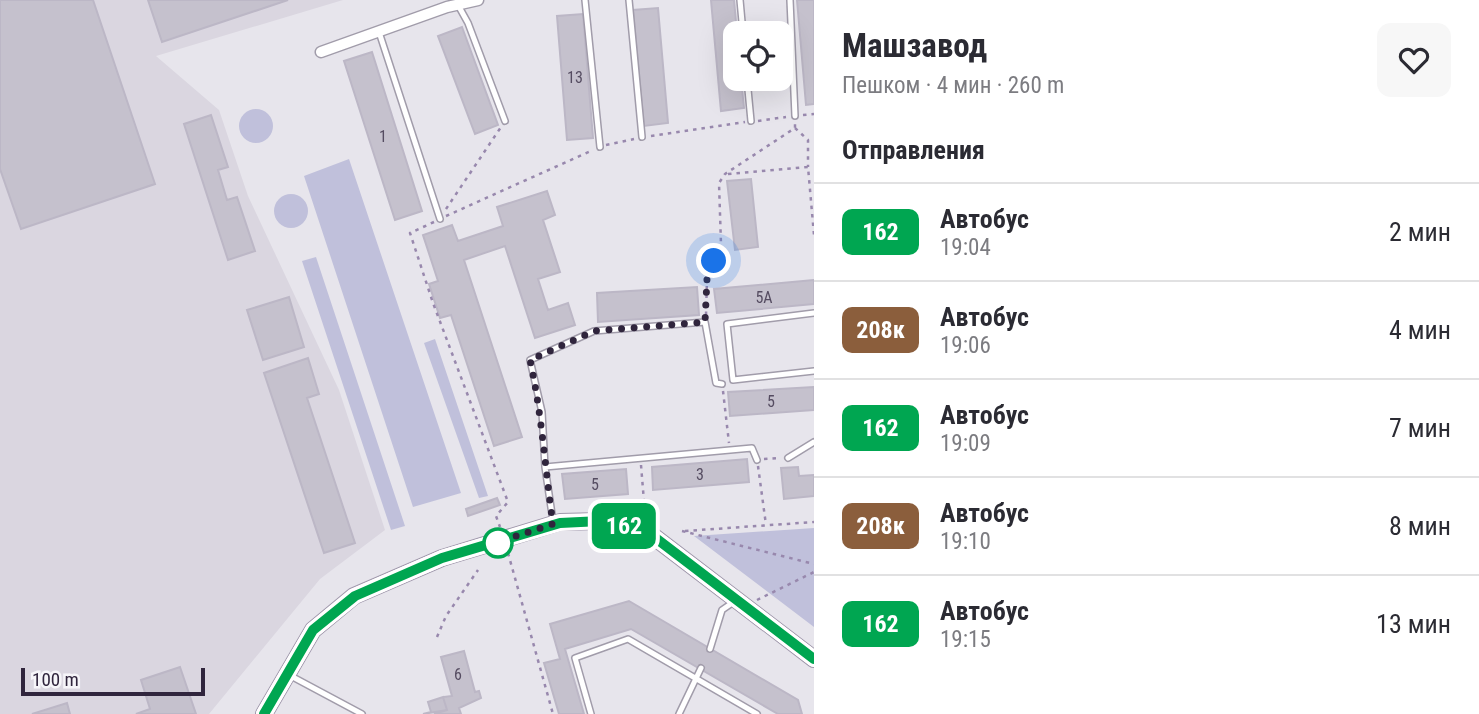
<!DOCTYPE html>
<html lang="ru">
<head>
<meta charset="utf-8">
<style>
	:root { --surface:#fff; --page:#f7f7f7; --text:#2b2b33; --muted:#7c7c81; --line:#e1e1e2 }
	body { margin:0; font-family:"Roboto Condensed",sans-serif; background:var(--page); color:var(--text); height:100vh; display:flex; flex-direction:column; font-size:26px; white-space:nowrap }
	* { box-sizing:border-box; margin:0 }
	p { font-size:23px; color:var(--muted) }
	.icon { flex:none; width:38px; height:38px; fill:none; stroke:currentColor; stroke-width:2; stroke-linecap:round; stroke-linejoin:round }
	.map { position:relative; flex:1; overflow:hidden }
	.sheet { display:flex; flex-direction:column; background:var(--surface); width:665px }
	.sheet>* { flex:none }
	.badge { padding:0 14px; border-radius:10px; font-size:24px; line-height:46px }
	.controls { position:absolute; left:723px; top:21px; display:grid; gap:14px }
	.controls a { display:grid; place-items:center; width:70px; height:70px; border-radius:14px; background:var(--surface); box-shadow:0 7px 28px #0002; font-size:35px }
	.scale { position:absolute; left:21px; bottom:18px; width:184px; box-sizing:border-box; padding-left:7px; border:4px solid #30253d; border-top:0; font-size:19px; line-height:24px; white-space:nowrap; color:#30253d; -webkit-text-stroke:5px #f6f5f9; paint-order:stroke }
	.you { position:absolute; width:35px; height:35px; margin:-18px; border:5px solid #fff; border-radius:50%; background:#1a73e8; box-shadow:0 0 0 10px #1a73e833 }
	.map>.badge { position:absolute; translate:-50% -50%; box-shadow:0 0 0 4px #fff }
	h2 { padding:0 28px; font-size:26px; line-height:63px }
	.round { display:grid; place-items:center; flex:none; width:74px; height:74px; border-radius:14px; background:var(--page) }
	.overview { display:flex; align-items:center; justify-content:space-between; height:119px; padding:0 28px }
	h1 { font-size:33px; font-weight:700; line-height:52px }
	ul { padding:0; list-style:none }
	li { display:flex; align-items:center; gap:21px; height:98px; padding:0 28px; border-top:2px solid var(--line) }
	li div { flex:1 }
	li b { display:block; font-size:26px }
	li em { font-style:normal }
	li .badge { min-width:77px; font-weight:700; text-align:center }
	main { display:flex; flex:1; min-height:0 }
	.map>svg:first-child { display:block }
	.built { fill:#dad6e0 }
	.green { fill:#c0c0db }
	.building { fill:#c5c1cd; stroke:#bcb7c6; stroke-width:2 }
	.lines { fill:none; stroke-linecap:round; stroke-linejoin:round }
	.lane-casing { stroke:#a19caa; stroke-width:8 }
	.street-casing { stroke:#a19caa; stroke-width:13 }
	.secondary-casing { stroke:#a098ac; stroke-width:18 }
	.path { stroke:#9888ad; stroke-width:2.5; stroke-dasharray:3.5 5; stroke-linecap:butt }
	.lane { stroke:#fff; stroke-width:5 }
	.street { stroke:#fff; stroke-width:10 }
	.secondary { stroke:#fff; stroke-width:16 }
	.line-casing { stroke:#fff; stroke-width:16 }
	.line { stroke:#00a651; stroke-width:10 }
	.walk { stroke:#30253d; stroke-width:7; stroke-dasharray:0 12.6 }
	.stop-dot { fill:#fff; stroke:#00a651; stroke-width:3.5 }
	.labels { text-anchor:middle; stroke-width:7; stroke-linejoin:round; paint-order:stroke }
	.number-label { font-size:16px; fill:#554c61 }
</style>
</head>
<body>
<main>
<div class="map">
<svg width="814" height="714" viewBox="0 0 814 714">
	<rect width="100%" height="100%" fill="#e7e5ec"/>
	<path class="built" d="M0 0H343L156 56 219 110 248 196 339 390 385 530 320 579 209 714H0Z"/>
	<path class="green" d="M239 126a17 17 0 1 1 34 0a17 17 0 1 1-34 0Z
		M349 159 461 493 413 507 304 176Z
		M274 211a17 17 0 1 1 34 0a17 17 0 1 1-34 0Z
		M316 257 405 526 391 530 302 261Z
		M435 339 488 496 479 498 424 343Z
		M814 528V627L694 536Z"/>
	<path class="building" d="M0 0H93L155 184 21 229 0 169Z
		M148 0H288L162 42Z
		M711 0H734L737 33 735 79H741L744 108 721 111Z
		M797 0H814V104L806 105Z
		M658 8 668 123 644 126 633 10Z
		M583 14 593 138 567 140 557 16Z
		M462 27 498 125 475 134 438 36Z
		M372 52 422 211 395 220 344 61Z
		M211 115 228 167 218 170 227 200 237 197 255 251 228 260 184 124Z
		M751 179 758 247 735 250 727 181Z
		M547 191 555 215 543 220 560 272 538 279 548 310 568 303 575 325 535 338 505 246 464 260 522 437 494 446 451 315 440 318 429 284 438 281 423 235 452 225 458 241 503 226 497 207Z
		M814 280V304L717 313 714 289Z
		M697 287 699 315 598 322 597 293Z
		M289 297 304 347 263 360 247 310Z
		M308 358 319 394 307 398 355 543 324 553 264 373Z
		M814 387V410L730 416 728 392Z
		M747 459 749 482 653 490 652 467Z
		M798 467 799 476 814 475V496L784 499 781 468Z
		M626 469 628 494 565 499 562 474Z
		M497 498 500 505 468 516 466 509Z
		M629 601 798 700 802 714H778L631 629 565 649 584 714H559L544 663 560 659 550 624Z
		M464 651 475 692 479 691 481 698 459 708 461 714H434L447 710 443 697 452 696 441 657Z
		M180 667 196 714H136L150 709 141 680Z
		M443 697 447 710 423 714 431 712 428 702Z
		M67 703 70 714H32Z"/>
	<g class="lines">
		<g class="lane-casing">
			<path id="lane" d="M585 0 600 147
				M629 0 642 137
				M740 0 743 33
				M790 0 795 116
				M458 5 468 23 505 121
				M379 32 440 219
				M747 79 751 121
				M814 313 727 324 733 380 814 371
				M788 458 814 442
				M545 467 542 412 530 360 594 331 705 322 716 383 722 384
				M553 521 545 467 752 448 757 460
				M710 649 722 610 735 601
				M289 675 362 714
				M591 714 575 658 628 639 757 714
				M679 714 701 668"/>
		</g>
		<g class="street-casing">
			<path id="street" d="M321 52 447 7 478 0"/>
		</g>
		<g class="secondary-casing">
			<path id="secondary" d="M264 714 313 630 354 596 442 558 560 522 601 521 649 533 814 659"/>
		</g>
		<path class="path" d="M803 115 814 114
			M758 121 786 117
			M795 128 808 140V167
			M651 136 745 122
			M606 145 634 139
			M728 174 808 167 814 235
			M446 209 501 127
			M446 216 593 150
			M434 222 410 233 433 303 508 502 496 516 500 527
			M706 315 707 279 721 244 719 183 725 174 795 128V122
			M723 391 729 443
			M764 459 779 458
			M641 465 645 514
			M758 466 766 525
			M682 531 814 564
			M685 531 814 522
			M508 553 553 714
			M757 600 814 572
			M437 637 446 616 478 570"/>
		<use href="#lane" class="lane"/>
		<use href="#street" class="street"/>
		<use href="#secondary" class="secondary"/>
	</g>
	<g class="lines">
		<g class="line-casing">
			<path id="line" d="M264 714 313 630 355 596 442 558 560 523 601 521 649 533 814 659"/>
		</g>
		<use href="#line" class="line"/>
		<path class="walk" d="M498 543H495L553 524C545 469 542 414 530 360L594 331 705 322 707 279 714 261"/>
	</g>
	<circle class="stop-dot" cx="498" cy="543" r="14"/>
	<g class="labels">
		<g class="number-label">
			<text x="575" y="83">13</text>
			<text x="383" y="142">1</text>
			<text x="764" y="303">5А</text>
			<text x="771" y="407">5</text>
			<text x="700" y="480">3</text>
			<text x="595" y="490">5</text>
			<text x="458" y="680">6</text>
		</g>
	</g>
</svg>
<div class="controls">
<a><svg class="icon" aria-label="locate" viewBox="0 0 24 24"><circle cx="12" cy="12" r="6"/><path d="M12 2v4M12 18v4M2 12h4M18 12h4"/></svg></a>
</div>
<div class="scale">100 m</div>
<div class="you" style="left:714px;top:261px"></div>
<b class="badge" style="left:624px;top:526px;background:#00a651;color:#fff">162</b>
</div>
<section class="sheet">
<div class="overview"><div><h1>Машзавод</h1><p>Пешком · 4 мин · 260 m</p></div><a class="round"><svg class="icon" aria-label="heart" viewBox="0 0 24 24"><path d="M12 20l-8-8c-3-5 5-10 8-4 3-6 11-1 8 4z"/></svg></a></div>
<h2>Отправления</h2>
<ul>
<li><span class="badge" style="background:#00a651;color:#fff">162</span><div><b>Автобус</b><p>19:04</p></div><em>2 мин</em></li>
<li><span class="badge" style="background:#8b5e3c;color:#fff">208к</span><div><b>Автобус</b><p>19:06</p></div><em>4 мин</em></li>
<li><span class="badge" style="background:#00a651;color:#fff">162</span><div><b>Автобус</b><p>19:09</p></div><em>7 мин</em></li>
<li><span class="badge" style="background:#8b5e3c;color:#fff">208к</span><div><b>Автобус</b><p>19:10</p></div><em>8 мин</em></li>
<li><span class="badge" style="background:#00a651;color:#fff">162</span><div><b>Автобус</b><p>19:15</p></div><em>13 мин</em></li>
</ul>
</section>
</main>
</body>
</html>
